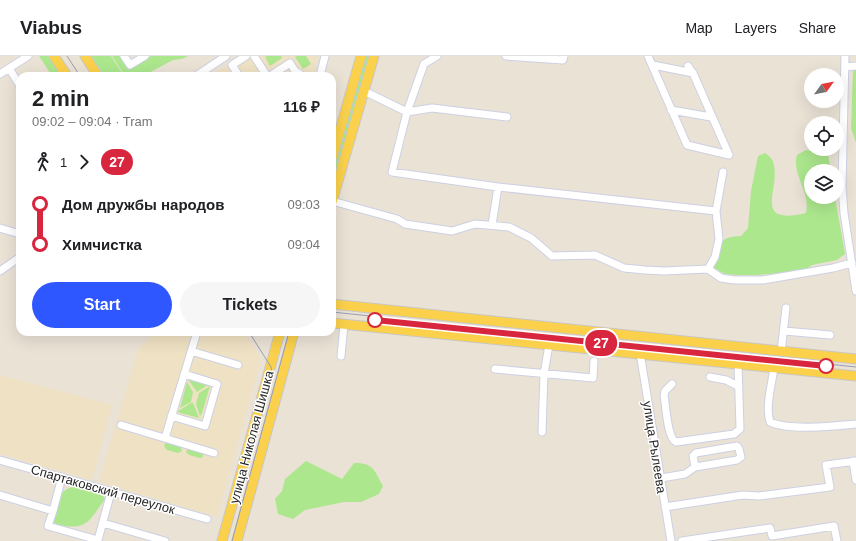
<!DOCTYPE html>
<html lang="en">
<head>
<meta charset="utf-8">
<style>
	:root { --surface:#fff; --page:#f6f6f6; --text:#202124; --muted:#757577; --line:#e0e0e0; --accent:#2f57ff }
	body { margin:0; font-family:Helvetica,sans-serif; background:var(--page); color:var(--text); height:100vh; display:flex; flex-direction:column; font-size:15px; white-space:nowrap }
	* { box-sizing:border-box; margin:0 }
	p { font-size:13px; color:var(--muted) }
	.icon { flex:none; width:22px; height:22px; fill:none; stroke:currentColor; stroke-width:2; stroke-linecap:round; stroke-linejoin:round }
	.map { position:relative; flex:1; overflow:hidden }
	.panel { position:absolute; left:16px; top:16px; width:320px; height:264px; display:flex; flex-direction:column; background:var(--surface); border-radius:12px; box-shadow:0 4px 16px #0002 }
	.panel>* { flex:none }
	.badge { padding:0 8px; border-radius:13px; font-size:14px; line-height:26px }
	.needle { width:26px; rotate:57deg }
	.controls { position:absolute; left:804px; top:12px; display:grid; gap:8px }
	.controls a { display:grid; place-items:center; width:40px; height:40px; border-radius:50%; background:var(--surface); box-shadow:0 4px 16px #0002; font-size:20px }
	.map>.badge { position:absolute; translate:-50% -50%; box-shadow:0 0 0 2px #fff }
	.legs { display:flex; align-items:center; gap:6px; height:44px; padding:0 16px; font-size:13px }
	.legs p { margin-inline-start:auto }
	.headline { display:flex; align-items:center; justify-content:space-between; height:68px; padding:0 16px }
	h1 { font-size:22px; font-weight:800; line-height:30px }
	.action { display:flex; gap:8px; margin-top:auto; padding:8px 16px }
	.action a { flex:1; height:46px; border-radius:24px; background:var(--accent); color:#fff; font-size:16px; font-weight:800; line-height:46px; text-align:center }
	.action a+a { background:var(--page); color:var(--text) }
	ul { padding:0 16px; list-style:none }
	li { display:flex; align-items:center; gap:14px; height:40px; font-size:15px }
	li i { display:grid; place-items:center; width:6px; height:100%; margin:0 5px; background:currentColor }
	li i::after { content:''; width:10px; height:10px; margin:-5px; border:3px solid; border-radius:50%; background:var(--surface) }
	li p { margin-inline-start:auto }
	li:first-child i { background:linear-gradient(#0000 50%,currentColor 0) }
	li:last-child i { background:linear-gradient(currentColor 50%,#0000 0) }
	header { display:flex; align-items:center; gap:24px; box-sizing:border-box; height:56px; padding:0 20px; background:var(--surface); border-bottom:1px solid var(--line) }
	header strong { font-size:19px }
	nav { display:flex; gap:22px; margin-inline-start:auto; font-size:14px }
	.map>svg:first-child { display:block }
	.education { fill:#efe1c3 }
	.green { fill:#ace78d }
	.lines { fill:none; stroke-linecap:round; stroke-linejoin:round }
	.minor-casing { stroke:#ccd0e2; stroke-width:9 }
	.major-casing { stroke:#c7c7c7; stroke-width:11 }
	.minor { stroke:#fff; stroke-width:7 }
	.major { stroke:#fbd14b; stroke-width:9 }
	.tram { stroke:#999db3; stroke-width:1 }
	.line-1-casing { stroke:#fff; stroke-width:9 }
	.line-1 { stroke:#d7263d; stroke-width:6 }
	.stop-1-dot { fill:#fff; stroke:#d7263d; stroke-width:2 }
	.labels { text-anchor:middle; stroke-width:3; stroke-linejoin:round; paint-order:stroke }
	.street-label { font-size:13px; fill:#272727; stroke:#fff }
</style>
</head>
<body>
<header>
<strong>Viabus</strong>
<nav><a>Map</a><a>Layers</a><a>Share</a></nav>
</header>
<div class="map">
<svg width="856" height="485" viewBox="0 0 856 485">
	<rect width="100%" height="100%" fill="#ebe2d6"/>
	<path class="education" d="M242 0H318L313 20H211Z
		M155 276H244L261 303 217 461 99 426 139 291 143 289Z
		M0 319 112 349 92 424 0 398Z"/>
	<path class="green" d="M39 0H48L61 20H52Z
		M91 0H111L124 20H105Z
		M112 0H122L130 13 151 0H188L182 3 173 4 143 20H125Z
		M267 0H281L282 2 270 10 265 1Z
		M297 0H306L311 8 303 13 295 1Z
		M362 0H370L332 136V110Z
		M853 14H856V87L851 72Z
		M806 94 828 98 831 115H811V141H835L845 198 837 204 812 209 803 215 757 219H737L725 218 714 212C717 190 717 181 741 180L748 172 751 135 758 100 765 97C768 99 772 102 773 106 782 132 750 170 806 157 811 136 791 118 797 99Z
		M187 322 209 328 197 336Z
		M187 326 193 336 191 346 180 352Z
		M210 330 202 357 200 360 196 348 199 337Z
		M193 347 199 362 177 356 191 347Z
		M166 386 180 390 182 395 178 397 167 394 164 390Z
		M188 392 203 397V401L200 402 189 399 186 396Z
		M306 405 342 423 354 407C374 407 374 414 383 430L379 438 361 446H344L305 454 293 463 278 458 275 443 282 435 285 423Z
		M81 430 99 434 105 443C89 465 87 476 56 468L53 465C58 445 57 431 81 430Z"/>
	<g class="lines">
		<g class="minor-casing">
			<path id="minor" d="M124 0 130 9 145 0
				M254 0 267 20
				M437 0 424 8 407 56 392 116 498 131 716 155
				M506 0 563 4 564 0
				M648 0 687 89 729 99 693 17 688 10
				M845 0 842 131 844 157 856 235
				M653 9 693 17
				M845 11 856 10
				M9 12 20 30
				M0 18 28 0
				M196 20 226 0
				M239 20 232 9 246 0
				M270 20 290 7 295 15 303 20
				M320 20 325 0
				M364 35 407 56 432 52 507 61
				M671 54 711 61
				M332 145 397 163 405 168 452 175 475 168 509 171 531 182 552 200 595 199 624 212 645 214 664 215 708 213 721 222 734 224H763L833 212 852 207
				M492 169 498 131
				M0 172 20 178
				M708 213 715 201 719 183 716 155 723 116
				M0 215 20 201
				M784 275 830 279
				M191 295 238 309
				M781 296 786 252
				M640 297 671 485
				M341 300 344 268
				M774 312C772 327 765 351 770 366 790 375 834 370 856 368
				M495 313 593 322 594 305
				M710 321 726 324 738 330
				M672 328 665 335 664 339C666 349 667 382 676 386L734 378 740 373 738 308
				M171 360 205 370 217 328 184 318
				M121 369 214 397
				M542 376 544 318 549 289
				M165 382 197 276
				M0 404 207 463
				M853 405 856 424
				M661 422 685 418 695 411 737 404 741 401 739 393 737 390 696 397 693 400 695 411
				M0 439 53 455 62 421
				M665 451 743 439 759 440 830 431 826 409 856 405
				M53 455 48 470 98 484 111 436
				M103 467 165 485
				M682 485 770 472 772 480 834 470 837 485"/>
		</g>
		<g class="major-casing">
			<path id="major" d="M54 0 67 20
				M85 0 98 20
				M332 102 361 0
				M332 146 374 0
				M332 248 856 303
				M332 267 856 320
				M222 485 280 276
				M237 485 294 276"/>
		</g>
		<use href="#minor" class="minor"/>
		<use href="#major" class="major"/>
		<path class="tram" d="M67 0 80 20
			M332 256 856 311
			M249 276 271 311 273 319
			M232 485 289 276"/>
	</g>
	<g class="lines">
		<g class="line-1-casing">
			<path id="line-1" d="M375 264 826 310"/>
		</g>
		<use href="#line-1" class="line-1"/>
	</g>
	<g class="stop-1-dot">
		<circle cx="375" cy="264" r="7"/>
		<circle cx="826" cy="310" r="7"/>
	</g>
	<g class="labels">
		<g class="street-label">
			<text transform="translate(251 381) rotate(-75)" y="5">улица Николая Шишка</text>
			<text transform="translate(655 391) rotate(81)" y="5">улица Рылеева</text>
			<text transform="translate(103 433) rotate(16)" y="5">Спартаковский переулок</text>
		</g>
	</g>
</svg>
<div class="controls">
<a><svg class="needle" viewBox="-14 -14 28 28"><path d="M0-13l5 13h-10z" fill="#e53935"/><path d="M0 13l5-13h-10z" fill="#757577"/></svg></a>
<a><svg class="icon" aria-label="locate" viewBox="0 0 24 24"><circle cx="12" cy="12" r="6"/><path d="M12 2v4M12 18v4M2 12h4M18 12h4"/></svg></a>
<a><svg class="icon" aria-label="layers" viewBox="0 0 24 24"><path d="M12 4l9 5-9 5-9-5zM3 14l9 5 9-5"/></svg></a>
</div>
<b class="badge" style="left:601px;top:287px;background:#d7263d;color:#fff">27</b>
<section class="panel">
<div class="headline"><div><h1>2 min</h1><p>09:02 – 09:04 · Tram</p></div><b>116 ₽</b></div>
<div class="legs"><svg class="icon" aria-label="walk" viewBox="0 0 24 24"><circle cx="13" cy="4" r="2"/><path d="M13 8l-2 6 4 7M11 14l-3 7M7 12l3-4h3l4 4"/></svg>1<svg class="icon" aria-label="forward" viewBox="0 0 24 24"><path d="M9 5l7 7-7 7"/></svg><b class="badge" style="background:#d7263d;color:#fff">27</b></div>
<ul>
<li><i style="color:#d7263d"></i><b>Дом дружбы народов</b><p>09:03</p></li>
<li><i style="color:#d7263d"></i><b>Химчистка</b><p>09:04</p></li>
</ul>
<div class="action"><a>Start</a><a>Tickets</a></div>
</section>
</div>
</body>
</html>
